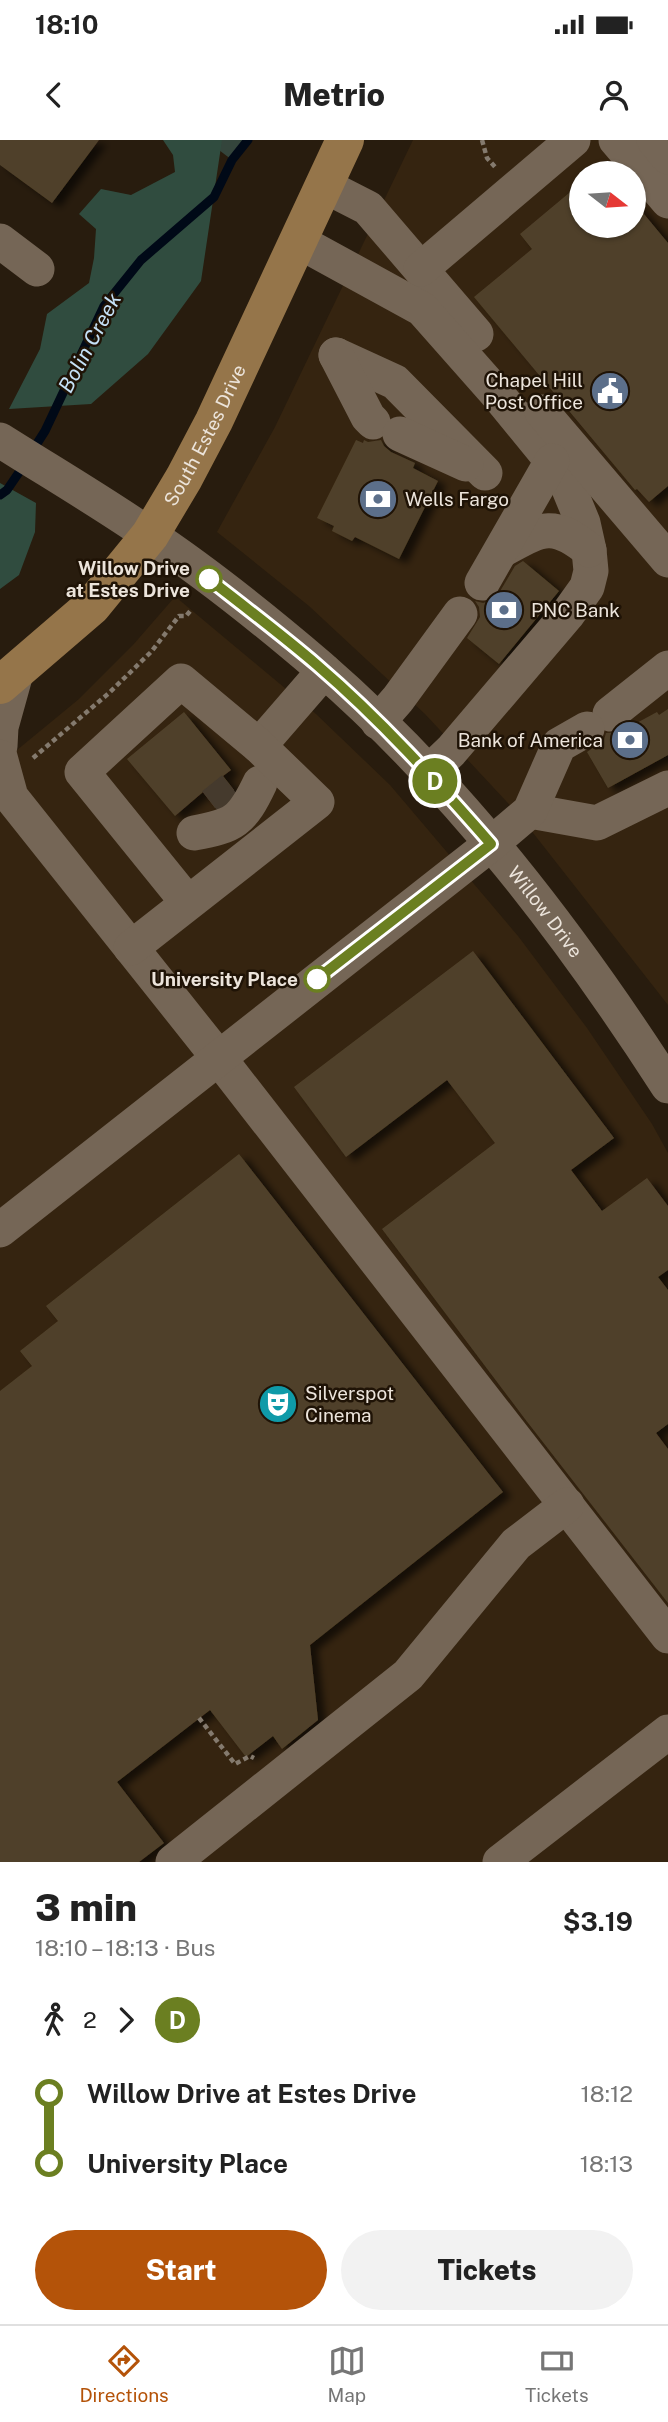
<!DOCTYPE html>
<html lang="en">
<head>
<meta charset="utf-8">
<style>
	:root { --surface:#fff; --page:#f2f2f2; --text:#222; --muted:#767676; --line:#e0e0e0; --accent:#b45309 }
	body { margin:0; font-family:"Public Sans",sans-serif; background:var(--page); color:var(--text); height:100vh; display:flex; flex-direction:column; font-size:26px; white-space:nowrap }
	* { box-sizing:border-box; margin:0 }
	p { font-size:23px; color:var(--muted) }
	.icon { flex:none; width:38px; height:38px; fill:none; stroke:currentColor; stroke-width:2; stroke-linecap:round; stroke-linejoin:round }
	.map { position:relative; height:1722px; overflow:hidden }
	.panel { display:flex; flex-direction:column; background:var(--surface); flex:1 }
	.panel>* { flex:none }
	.badge { padding:0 14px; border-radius:23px; font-size:24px; line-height:46px }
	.needle { width:46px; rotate:107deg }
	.tools { position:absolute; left:569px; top:21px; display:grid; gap:14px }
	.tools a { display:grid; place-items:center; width:77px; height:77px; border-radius:50%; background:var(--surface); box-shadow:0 2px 5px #0004; font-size:35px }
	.map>.badge { position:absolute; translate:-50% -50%; box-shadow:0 0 0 4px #fff }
	.legs { display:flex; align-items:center; gap:10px; height:77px; padding:0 35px; font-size:23px }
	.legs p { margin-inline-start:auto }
	.headline { display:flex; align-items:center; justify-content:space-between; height:119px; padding:0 35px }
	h1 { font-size:38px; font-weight:800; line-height:52px }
	.primary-button { display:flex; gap:14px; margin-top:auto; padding:14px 35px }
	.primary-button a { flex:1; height:80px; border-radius:42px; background:var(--accent); color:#fff; font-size:28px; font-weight:800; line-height:80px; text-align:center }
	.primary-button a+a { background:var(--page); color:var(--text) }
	ul { padding:0 35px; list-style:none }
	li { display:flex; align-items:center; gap:24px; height:70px; font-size:26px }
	li i { display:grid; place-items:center; width:10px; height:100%; margin:0 9px; background:currentColor }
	li i::after { content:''; width:18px; height:18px; margin:-9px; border:5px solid; border-radius:50%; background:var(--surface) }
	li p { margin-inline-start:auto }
	li:first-child i { background:linear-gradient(#0000 50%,currentColor 0) }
	li:last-child i { background:linear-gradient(currentColor 50%,#0000 0) }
	.status { display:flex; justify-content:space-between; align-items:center; height:49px; padding:0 35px; background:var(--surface); direction:ltr }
	.status svg { height:19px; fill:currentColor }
	header { display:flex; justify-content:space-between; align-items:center; height:91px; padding:0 35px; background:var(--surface); font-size:32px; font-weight:800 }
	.dock { display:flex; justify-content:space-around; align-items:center; height:98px; border-top:2px solid var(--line); background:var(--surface); font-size:19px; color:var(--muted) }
	.dock a { display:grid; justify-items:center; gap:4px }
	.dock .selected { color:var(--accent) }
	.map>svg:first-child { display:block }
	.built { fill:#352410; fill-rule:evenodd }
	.green { fill:#34453c }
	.forest { fill:#304c3f }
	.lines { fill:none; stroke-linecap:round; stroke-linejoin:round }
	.stream { stroke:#000917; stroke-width:9 }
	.building { fill:#50412a; filter:url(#shadow) }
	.minor-tunnel { stroke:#453a2d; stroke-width:35; stroke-dasharray:35 18; stroke-linecap:butt }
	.path { stroke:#847a6e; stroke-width:4.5; stroke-dasharray:5 3.5; stroke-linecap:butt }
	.minor { stroke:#756656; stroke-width:35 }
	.major { stroke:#95754a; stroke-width:38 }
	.line-1-casing { stroke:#fff; stroke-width:16 }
	.line-1 { stroke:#6b7f21; stroke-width:10 }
	.stop-1-dot { fill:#fff; stroke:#6b7f21; stroke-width:3.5 }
	.labels { text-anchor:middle; stroke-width:5; stroke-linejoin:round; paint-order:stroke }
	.poi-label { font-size:19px; fill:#ece4db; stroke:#1f1306; text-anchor:start }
	.street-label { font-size:19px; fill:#ece4db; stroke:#1f1306 }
	.stop-label { font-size:19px; font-weight:bold; fill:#ece4db; stroke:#1f1306; text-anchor:end }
	.water-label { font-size:21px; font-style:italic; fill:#c5e1f7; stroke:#1f1306 }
</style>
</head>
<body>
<div class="status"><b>18:10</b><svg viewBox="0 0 49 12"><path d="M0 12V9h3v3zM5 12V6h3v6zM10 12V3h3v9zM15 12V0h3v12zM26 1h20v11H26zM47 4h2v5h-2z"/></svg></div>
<header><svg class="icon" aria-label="back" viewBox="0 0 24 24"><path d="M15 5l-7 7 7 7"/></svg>Metrio<svg class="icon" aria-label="person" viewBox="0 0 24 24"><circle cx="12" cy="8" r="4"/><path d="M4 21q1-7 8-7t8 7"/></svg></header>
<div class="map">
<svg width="668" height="1722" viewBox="0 0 668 1722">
	<defs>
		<filter id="shadow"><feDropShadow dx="8" dy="4.5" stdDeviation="3.5" flood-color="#0009"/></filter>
	</defs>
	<rect width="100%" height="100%" fill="#281c0e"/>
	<path class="built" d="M413 0H668V865L519 675 425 574 309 466 217 392 275 287ZM581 33H634V86H581Z
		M177 458 316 574 390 645 518 796 587 888 652 984 668 1013V1722H0V624L79 559 133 505 173 459Z"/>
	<path class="green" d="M206 0H248L232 20Z"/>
	<path class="forest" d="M163 0H222L201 141 148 214 91 264 9 269 40 209 47 174 89 143 94 118 96 89 79 74 101 49 131 55 175 32 173 15Z
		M0 343 36 363 35 392 19 435 0 449Z"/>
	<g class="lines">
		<path class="stream" d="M31 313 45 291 104 166 141 120 214 57 232 20 248 0
			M0 355 7 350 24 325"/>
	</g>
	<path class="building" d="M0 0H99L52 63 0 25Z
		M581 43V86H634V62L668 103V346L649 362 637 349 635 350 474 157 532 109 520 94Z
		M356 300 363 303 364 300 368 302 381 300 384 306 391 312 415 323 413 328 438 341 399 419 355 397 352 401 332 391 334 386 317 378Z
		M523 421 559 451 499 524 467 498 480 477 479 467 475 461 483 463 493 460 499 453 515 426Z
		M668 569V615L608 648 587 612 604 600 606 593 620 592 657 572 659 575Z
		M184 572 231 630 223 636 234 650 227 660 215 668 203 652 175 676 127 619Z
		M473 811 614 998 571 1030 602 1071 647 1038 668 1066V1130L658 1137 668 1150V1284L656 1293 668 1309V1463L525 1279 382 1089 495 1003 447 940 346 1017 294 947Z
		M239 1014 503 1352 310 1505 318 1580 282 1609 273 1596 246 1617 210 1570 117 1642 164 1703 139 1722H0V1251L32 1226 20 1211 58 1181 46 1166Z"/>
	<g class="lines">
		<path class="minor-tunnel" d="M213 665 233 649"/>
		<path class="path" d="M482 0 487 18 495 27
			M33 618 109 553 151 512 179 476H186L191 470
			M199 1578 235 1624 250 1616 254 1618"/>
		<g class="minor">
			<path d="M616 0 668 61"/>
			<path d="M654 0 668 17"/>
			<path d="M323 45 368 68 476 194"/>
			<path d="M0 101 37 129"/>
			<path d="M298 101 422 169 498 255 552 321 567 344 583 383 589 410 591 431 587 447 567 475 451 611 428 633"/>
			<path d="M421 129 573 0"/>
			<path d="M336 215 395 242 485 333"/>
			<path d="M336 215 368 277 373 282"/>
			<path d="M542 272 668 420"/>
			<path d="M400 294 466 324"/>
			<path id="s1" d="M0 300C49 331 100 361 148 394 208 434 265 480 320 527 457 646 570 794 668 946"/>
			<path d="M502 410C541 389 552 380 589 410"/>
			<path d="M482 443 552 321"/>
			<path d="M610 574 668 528"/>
			<path d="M378 582 398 559 460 474"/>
			<path d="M0 606 1 587 16 533"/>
			<path d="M259 606 324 531"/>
			<path d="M0 617 11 657 218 917 668 1496"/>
			<path d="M530 671 597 683 668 648"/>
			<path d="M194 693C234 686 242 681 260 643"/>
			<path d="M131 808 317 662 259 606 181 541 82 632 188 763"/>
			<path d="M0 1090 491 704 530 671 559 605 587 589"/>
			<path d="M173 1722 408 1535 516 1404 567 1365"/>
			<path d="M500 1722 668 1592"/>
		</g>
		<path class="major" id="s2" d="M0 545 92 466 150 395 184 338 214 281 345 0"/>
	</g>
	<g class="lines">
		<g class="line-1-casing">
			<path id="line-1" d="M209 439C245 467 282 495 317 525 380 579 436 641 491 704L317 839"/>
		</g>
		<use href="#line-1" class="line-1"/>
	</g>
	<defs>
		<g id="civic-disc" transform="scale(2.0125)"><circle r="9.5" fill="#5c6f8a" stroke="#1f1306"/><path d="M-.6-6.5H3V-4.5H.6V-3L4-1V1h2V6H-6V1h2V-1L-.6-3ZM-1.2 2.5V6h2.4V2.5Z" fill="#fff"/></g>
		<g id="bank-disc" transform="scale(2.0125)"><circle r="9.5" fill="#5c6f8a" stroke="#1f1306"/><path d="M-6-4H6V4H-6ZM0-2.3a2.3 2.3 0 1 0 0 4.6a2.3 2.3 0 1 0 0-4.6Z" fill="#fff"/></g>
		<g id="theatre-disc" transform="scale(2.0125)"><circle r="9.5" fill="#0f9aa8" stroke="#1f1306"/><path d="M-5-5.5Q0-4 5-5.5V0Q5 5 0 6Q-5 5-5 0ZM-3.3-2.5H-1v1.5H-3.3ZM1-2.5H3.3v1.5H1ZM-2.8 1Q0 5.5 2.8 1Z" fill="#fff"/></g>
	</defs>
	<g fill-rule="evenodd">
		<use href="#civic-disc" x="610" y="251"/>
		<use href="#bank-disc" x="378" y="359"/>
		<use href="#bank-disc" x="504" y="470"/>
		<use href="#bank-disc" x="630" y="600"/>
		<use href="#theatre-disc" x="278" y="1264"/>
	</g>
	<g class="stop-1-dot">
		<circle cx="209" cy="439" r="12"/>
		<circle cx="317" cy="839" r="12"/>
	</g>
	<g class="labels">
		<g class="poi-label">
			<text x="583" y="247" text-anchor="end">Chapel Hill<tspan x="583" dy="22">Post Office</tspan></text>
			<text x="405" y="366">Wells Fargo</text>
			<text x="531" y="477">PNC Bank</text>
			<text x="603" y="607" text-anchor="end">Bank of America</text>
			<text x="305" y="1260">Silverspot<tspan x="305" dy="22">Cinema</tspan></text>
		</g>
		<g class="street-label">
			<text dy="7" stroke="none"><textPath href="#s2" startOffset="327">South Estes Drive</textPath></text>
			<text dy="7" stroke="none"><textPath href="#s1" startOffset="726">Willow Drive</textPath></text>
		</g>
		<g class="stop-label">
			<text x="190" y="435">Willow Drive<tspan x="190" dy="22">at Estes Drive</tspan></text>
			<text x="298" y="846">University Place</text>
		</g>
		<g class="water-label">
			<text transform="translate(90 203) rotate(-62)" y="7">Bolin Creek</text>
		</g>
	</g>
</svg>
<div class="tools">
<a><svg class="needle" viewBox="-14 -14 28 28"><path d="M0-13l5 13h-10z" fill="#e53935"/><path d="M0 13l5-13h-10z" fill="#767676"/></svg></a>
</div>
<b class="badge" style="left:435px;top:641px;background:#6b7f21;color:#fff">D</b>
</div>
<section class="panel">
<div class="headline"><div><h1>3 min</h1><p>18:10 – 18:13 · Bus</p></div><b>$3.19</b></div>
<div class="legs"><svg class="icon" aria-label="walk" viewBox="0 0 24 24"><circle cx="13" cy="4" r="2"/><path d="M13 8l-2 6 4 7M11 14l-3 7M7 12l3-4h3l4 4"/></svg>2<svg class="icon" aria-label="forward" viewBox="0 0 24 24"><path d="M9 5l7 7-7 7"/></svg><b class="badge" style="background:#6b7f21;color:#fff">D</b></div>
<ul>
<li><i style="color:#6b7f21"></i><b>Willow Drive at Estes Drive</b><p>18:12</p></li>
<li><i style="color:#6b7f21"></i><b>University Place</b><p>18:13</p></li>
</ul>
<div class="primary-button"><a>Start</a><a>Tickets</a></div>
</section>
<nav class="dock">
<a class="selected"><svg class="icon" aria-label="directions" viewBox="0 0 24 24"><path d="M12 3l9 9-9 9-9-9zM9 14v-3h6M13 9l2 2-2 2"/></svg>Directions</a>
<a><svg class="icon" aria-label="map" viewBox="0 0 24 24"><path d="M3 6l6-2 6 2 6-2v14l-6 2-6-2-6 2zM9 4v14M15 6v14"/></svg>Map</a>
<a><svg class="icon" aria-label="tickets" viewBox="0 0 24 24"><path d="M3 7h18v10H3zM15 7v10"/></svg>Tickets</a>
</nav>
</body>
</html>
